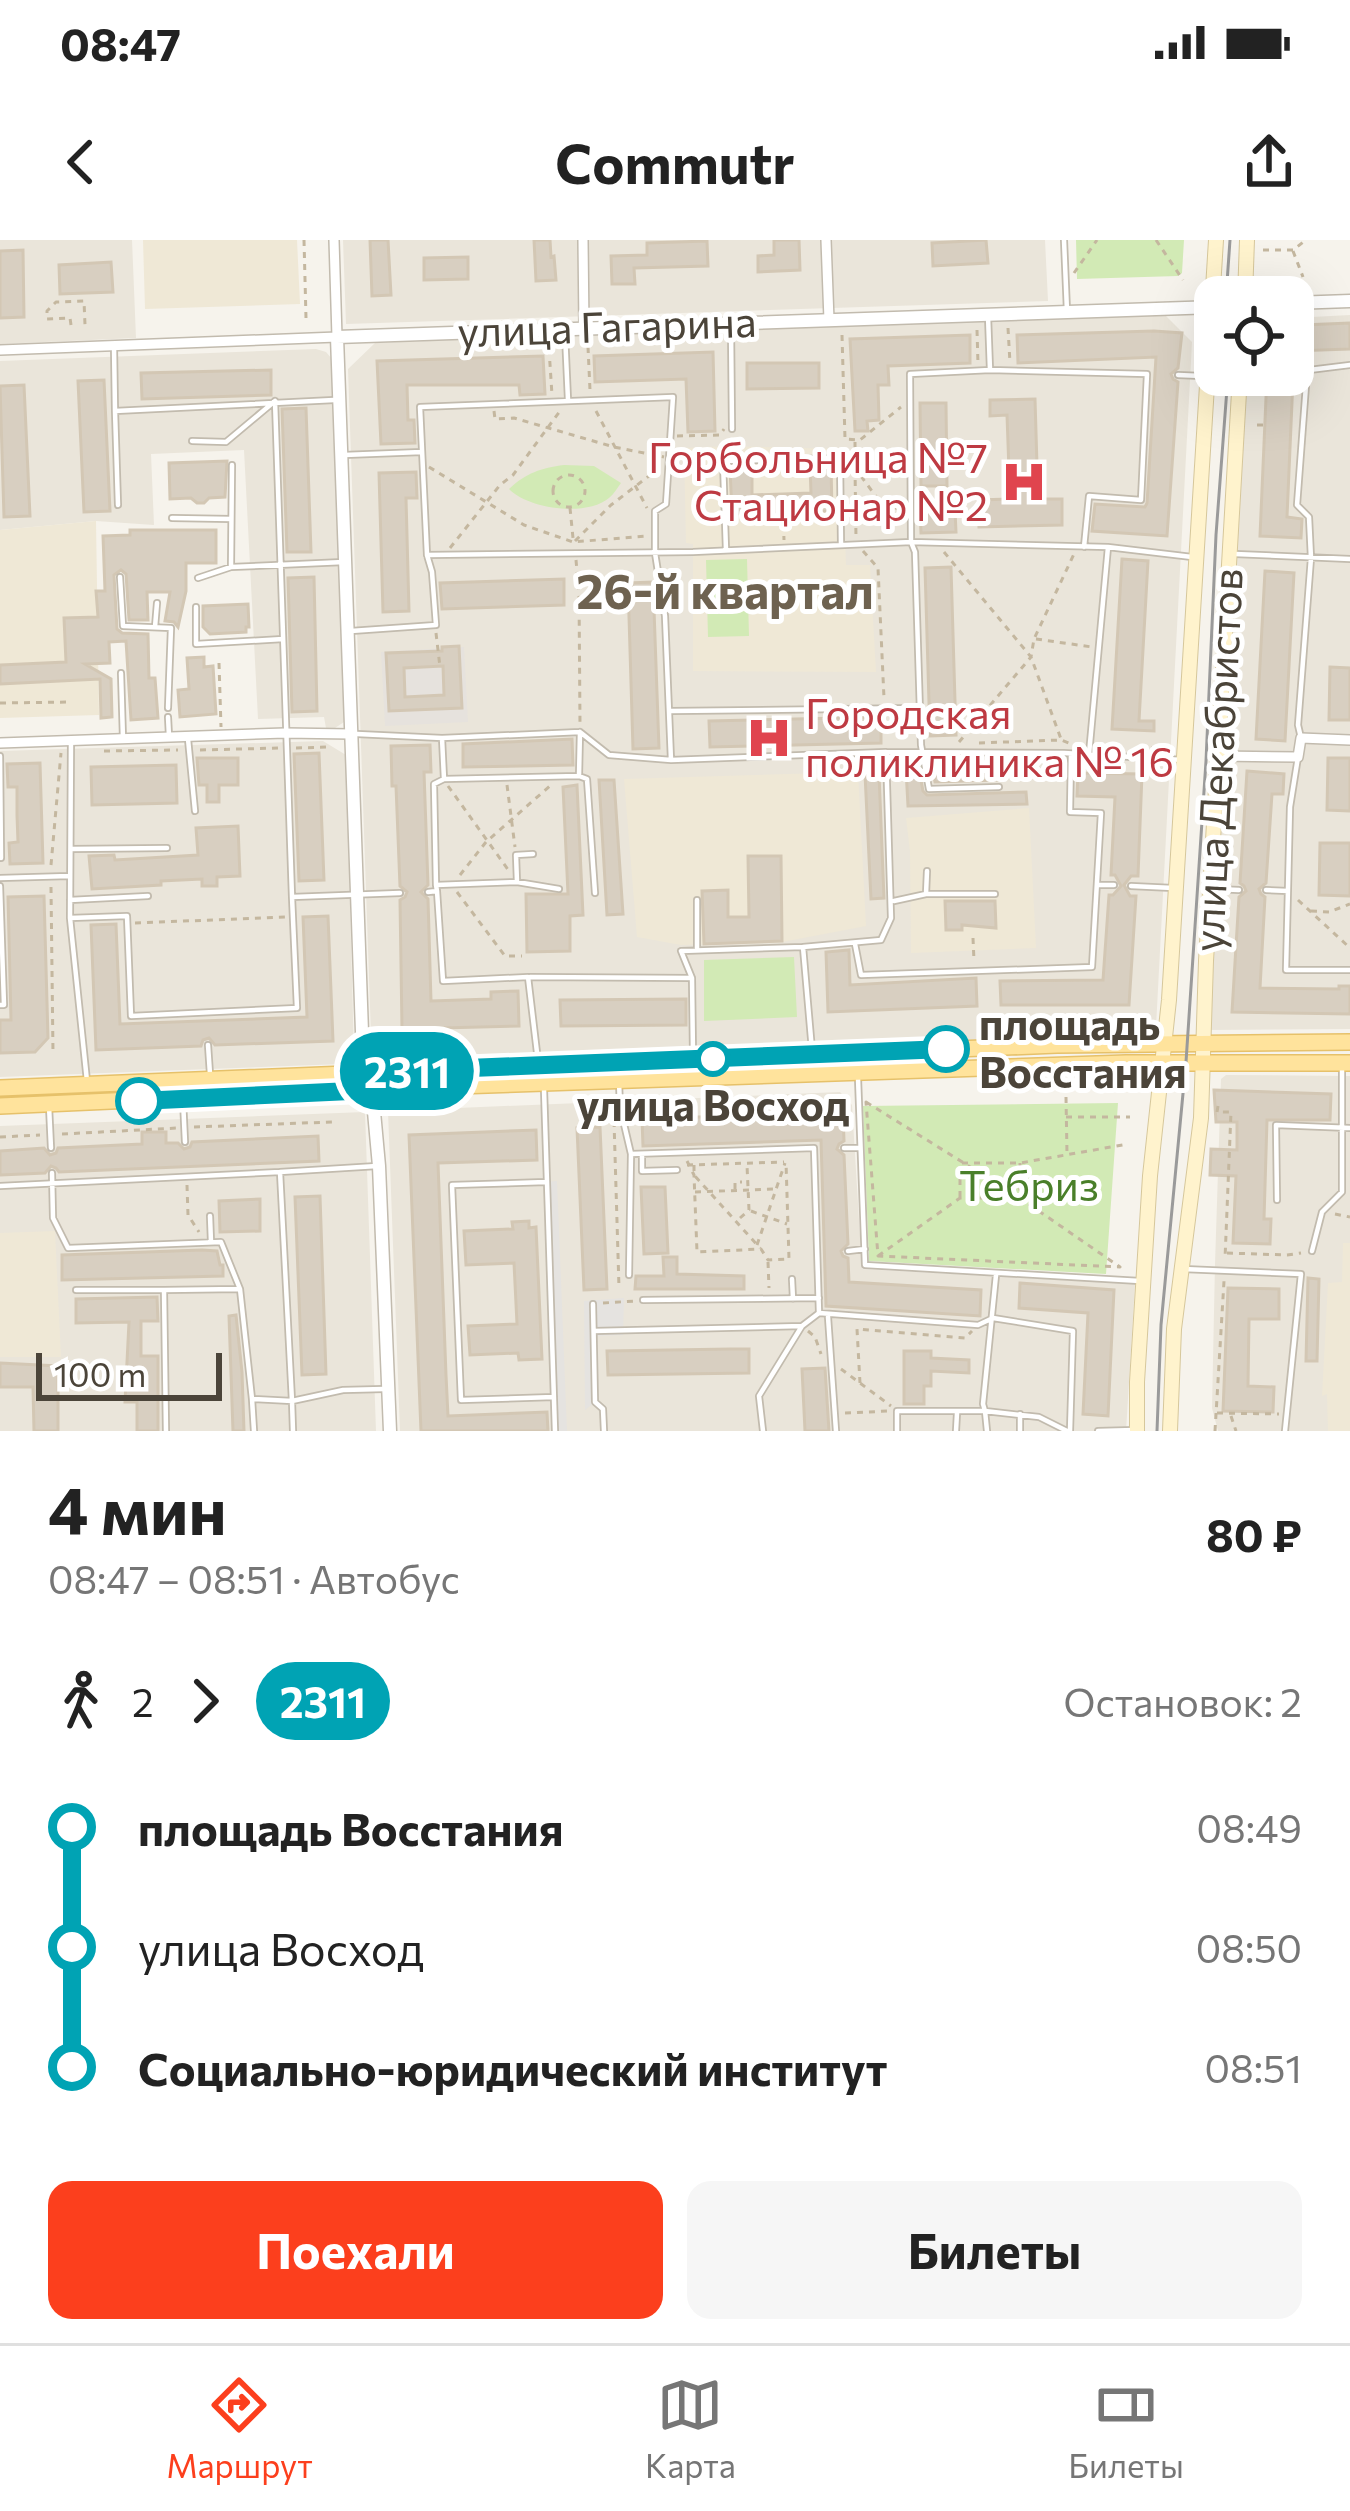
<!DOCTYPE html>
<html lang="ru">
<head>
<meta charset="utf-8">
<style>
	:root { --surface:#fff; --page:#f6f6f6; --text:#222; --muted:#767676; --line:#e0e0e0; --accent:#fc3f1d }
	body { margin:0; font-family:Commissioner,sans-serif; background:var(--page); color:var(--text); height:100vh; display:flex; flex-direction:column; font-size:45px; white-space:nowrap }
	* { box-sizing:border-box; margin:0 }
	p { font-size:39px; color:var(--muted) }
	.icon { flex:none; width:66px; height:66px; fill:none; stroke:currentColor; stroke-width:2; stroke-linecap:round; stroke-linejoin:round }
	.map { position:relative; height:1191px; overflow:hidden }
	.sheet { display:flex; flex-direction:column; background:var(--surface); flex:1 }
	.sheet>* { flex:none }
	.badge { padding:0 24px; border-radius:39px; font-size:42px; line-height:78px }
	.controls { position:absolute; left:1194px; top:36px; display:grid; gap:24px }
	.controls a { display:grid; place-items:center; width:120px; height:120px; border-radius:24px; background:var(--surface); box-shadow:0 12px 48px #0002; font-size:60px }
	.scale { position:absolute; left:36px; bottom:30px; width:186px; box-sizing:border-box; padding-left:12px; border:6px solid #4b4439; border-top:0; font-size:33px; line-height:42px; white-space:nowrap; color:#4b4439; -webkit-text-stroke:9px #fff; paint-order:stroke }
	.map>.badge { position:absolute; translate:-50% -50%; box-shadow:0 0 0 6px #fff }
	.legs { display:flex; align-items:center; gap:18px; height:132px; padding:0 48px; font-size:39px }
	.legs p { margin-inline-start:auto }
	.headline { display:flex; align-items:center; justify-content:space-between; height:204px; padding:0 48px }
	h1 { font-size:66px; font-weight:700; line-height:90px }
	.primary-button { display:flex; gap:24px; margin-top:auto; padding:24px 48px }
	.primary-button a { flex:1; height:138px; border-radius:24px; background:var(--accent); color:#fff; font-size:48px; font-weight:700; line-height:138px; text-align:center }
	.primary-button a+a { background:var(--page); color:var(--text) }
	ul { padding:0 48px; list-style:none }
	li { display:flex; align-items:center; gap:42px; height:120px; font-size:45px }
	li i { display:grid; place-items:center; width:18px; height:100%; margin:0 15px; background:currentColor }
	li i::after { content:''; width:30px; height:30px; margin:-15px; border:9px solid; border-radius:50%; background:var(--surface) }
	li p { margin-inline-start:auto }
	li:first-child i { background:linear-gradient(#0000 50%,currentColor 0) }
	li:last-child i { background:linear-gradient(currentColor 50%,#0000 0) }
	.status { display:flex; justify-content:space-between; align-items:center; height:84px; padding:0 60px; background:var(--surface); direction:ltr }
	.status svg { height:33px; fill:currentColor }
	header { display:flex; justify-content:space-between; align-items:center; height:156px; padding:0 48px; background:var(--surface); font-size:54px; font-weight:700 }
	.tab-bar { display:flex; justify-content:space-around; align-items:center; height:168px; border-top:3px solid var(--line); background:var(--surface); font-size:33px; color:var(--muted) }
	.tab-bar a { display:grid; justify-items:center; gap:6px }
	.tab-bar .on { color:var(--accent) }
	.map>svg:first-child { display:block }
	.residential { fill:#eae5da }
	.industrial { fill:#e6e2dd }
	.education { fill:#efe8d6 }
	.green { fill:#d2eab5 }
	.parking { fill:#e5e3e0 }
	.building { fill:#d8cfc1; stroke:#d3c7b4; stroke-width:3; fill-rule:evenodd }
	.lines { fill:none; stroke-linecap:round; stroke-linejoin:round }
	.service-casing { stroke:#c2bbae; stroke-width:8 }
	.minor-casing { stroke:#c2bbae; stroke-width:12 }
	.tertiary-casing { stroke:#c2bbae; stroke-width:15 }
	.secondary-casing { stroke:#d6c79b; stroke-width:16 }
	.primary-casing { stroke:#e6c16a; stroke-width:18 }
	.path { stroke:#c4b79f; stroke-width:3; stroke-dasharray:6 6; stroke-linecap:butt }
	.service { stroke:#fff; stroke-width:4.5 }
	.minor { stroke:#fff; stroke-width:9 }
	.tertiary { stroke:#fff; stroke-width:12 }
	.secondary { stroke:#fff3cd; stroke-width:14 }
	.primary { stroke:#ffe39c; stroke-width:15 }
	.tram { stroke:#9a9a9a; stroke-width:3 }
	.line-1-casing { stroke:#fff; stroke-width:27 }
	.line-1 { stroke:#00a3b4; stroke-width:18 }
	.stop-1-dot { fill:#fff; stroke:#00a3b4; stroke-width:6 }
	.labels { text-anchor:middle; stroke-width:10; stroke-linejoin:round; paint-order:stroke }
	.street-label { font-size:42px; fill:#4b4439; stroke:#fff }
	.health-label { font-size:42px; fill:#be3a42; stroke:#fff; text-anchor:end }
	.stop-label { font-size:42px; font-weight:bold; fill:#4b4439; stroke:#fff; text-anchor:start }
	.park-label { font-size:42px; fill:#4a7f2a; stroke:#fff }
	.quarter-label { font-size:48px; font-weight:bold; fill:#6e6250; stroke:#fff }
</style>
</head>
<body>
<div class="status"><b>08:47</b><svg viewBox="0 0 49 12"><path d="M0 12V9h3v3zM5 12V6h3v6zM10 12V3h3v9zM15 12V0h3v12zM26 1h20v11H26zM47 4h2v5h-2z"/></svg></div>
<header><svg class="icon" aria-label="back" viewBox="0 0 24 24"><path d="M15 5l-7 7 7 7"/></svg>Commutr<svg class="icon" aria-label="share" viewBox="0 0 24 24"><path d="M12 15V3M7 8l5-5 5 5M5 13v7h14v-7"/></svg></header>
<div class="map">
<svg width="1350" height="1191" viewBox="0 0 1350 1191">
	<rect width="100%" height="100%" fill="#f6f3ec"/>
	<path class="residential" d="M0 0H132L136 98 0 104Z
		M343 0H1045L1048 61 346 84Z
		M1163 73 1192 102 1156 787 1145 796 387 821 376 816 371 795 348 129 375 103Z
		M1350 75V789L1206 790 1244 135H1293V78Z
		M316 109 326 112 332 119 344 482 335 488H326L324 477 258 479 244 210 151 214 154 285 96 281 0 290V121Z
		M323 501 346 515 354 814 349 821 343 824 0 837V511Z
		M1226 835 1350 836V1191H1218L1212 1168 1215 1024 1221 839Z
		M840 852 852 865 862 1029 1135 1044 1126 1191H400L388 871Z
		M365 872 376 1191H0V886Z"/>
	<path class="industrial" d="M464 407 468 482 385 486 381 412Z"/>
	<path class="education" d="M143 0H297L300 64 145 69Z
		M728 206 842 209 846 325H870L876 432 693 431V304L686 303 684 208Z
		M96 281 99 475 0 478V290Z
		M858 532 866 686 782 702 681 705 637 697 624 539Z
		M1029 568 1036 708 911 713 910 612 906 578Z
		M55 991 61 1117H0V993Z
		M1343 1003H1350V1191H1328L1327 1154 1322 1156 1328 1043 1342 1042Z"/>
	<path class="green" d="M1076 0H1184L1182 33 1178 36 1077 39Z
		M564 225 594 226 621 243C617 248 614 254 609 258 587 277 528 269 509 249 526 233 541 228 564 225Z
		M747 319 749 396 708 397 706 320Z
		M794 717 797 777 704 781V720Z
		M1118 863 1106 1034 869 1021 863 866Z"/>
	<path class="parking" d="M557 941 567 1191H555L546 942Z
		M624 1058 623 1095 594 1096 595 1162 585 1170 584 1061Z"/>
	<path class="building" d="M370 0H388L391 55 372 56Z
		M534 0H550L551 17 554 16 556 40 536 41Z
		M774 0H799L800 30 758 32V16L774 15Z
		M986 0 988 23 933 26 932 3Z
		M707 1 708 26 634 28 635 44H612L611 16 647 15V3Z
		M23 10 24 77 0 78V11Z
		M468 17V39L424 40V18Z
		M111 22 113 52 60 54 59 25Z
		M1350 83V109L1293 111V92H1302L1303 85Z
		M1154 91 1182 93 1178 128 1171 134 1173 139 1178 142 1167 296 1092 291 1095 264 1145 267 1147 263 1156 117 1018 123 1017 95Z
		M970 95V123L888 126 889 145H878L879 180 867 181 868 191H855L850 99Z
		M713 112 715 191 688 192 686 139 595 142 594 116Z
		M543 116 545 154 520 155 519 145H407L408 180H414L415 203 381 204 377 121Z
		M747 123H819V148L747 149Z
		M271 130V155L142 159 141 133Z
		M1267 135H1287L1293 139 1287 277 1302 279 1301 298 1260 296Z
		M104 140 110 271 84 272 78 141Z
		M24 145 30 276 4 277 0 146Z
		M1035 159 1038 259H1062V285L979 287 978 260 1010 259 1007 175 990 176V160Z
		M920 163H946L947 246H921Z
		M306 168 311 312H287L282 169Z
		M227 221 225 257 209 258 204 263H197L191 258 170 259 169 223Z
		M831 225 832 271 732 274 730 228 752 227V255L811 253 810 226Z
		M416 232 417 258H406L409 371 383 372 379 233Z
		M920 270H955L956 292 921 293Z
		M130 290H216V323H186V351L178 387 174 382 165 381 170 352H147L148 380H129L126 334 121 330 114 335 117 389 122 393 148 394 149 438H155L158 478 131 480 126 401 109 402 110 423 85 424 111 439 112 477 101 478 100 439 0 444V425L66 422 64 378 98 377 96 351H105L103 296 130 295Z
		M1122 319 1148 321 1139 481H1154V491L1112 489Z
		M951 327 956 495 930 496 925 328Z
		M1265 331 1294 333 1285 501 1256 499Z
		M314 337 317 471 292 472 288 338Z
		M564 339V365L442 369 440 343Z
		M653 342 659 508 633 509 628 343Z
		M248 364 249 387H246V392L210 394 203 387V366Z
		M459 406 462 468 389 471 386 413 442 411V407ZM443 426 444 455 405 457 404 428Z
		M204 417V427L213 426 216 474 180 477 178 450 189 449 187 418Z
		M1330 427 1350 428V480H1329Z
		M881 477V503L710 507 709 481Z
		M572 499 573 525 463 527V504Z
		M430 505 431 532H424L428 645 421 652 428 659 431 761 491 759V752L518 751 519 786 402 789 400 660 405 657 407 652 400 646 396 546H392L391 506Z
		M319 513 324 640 299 641 294 514Z
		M197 518H238V545H219V562H207V545H199Z
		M1328 518H1350V571L1327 570Z
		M40 523 43 623 10 624 9 603 18 602 17 575V547H8L7 524Z
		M176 525 177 563 92 565 91 527Z
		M997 527 998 540 935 542 933 531Z
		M906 529H919L923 551 927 555 1026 552 1027 564 908 566Z
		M1247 531 1284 534 1283 554H1272L1266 643 1259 649 1261 654 1265 657 1260 748 1339 749V746H1350V774L1232 772 1239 657 1246 651 1244 646 1240 643Z
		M1078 533 1142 534 1138 636H1131L1124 645 1130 656H1136L1129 765H1001L1000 741 1103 740 1109 655H1113L1121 646 1115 635H1111L1115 557 1077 556Z
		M865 534H879L884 658 871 659Z
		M599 540H614L623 674 607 675Z
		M577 545 583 675 570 676V711L527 712 526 654H568L563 547Z
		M238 586 240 636 217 637V646H202V639L161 641V645L92 649 89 616 114 615 115 620 198 615 196 588Z
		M1320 603H1350V656L1319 655Z
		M748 616H781L782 701 704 704 702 651 728 650V677H749Z
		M44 656 48 798 35 812 0 813V780H11L8 657Z
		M945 661H995L996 688 962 685V690H946Z
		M328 676 333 801 215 805 209 798 203 800 201 806 96 810 91 685 116 684 120 784 307 777 303 677Z
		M849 710 850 745 976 738 977 766 828 772 826 712Z
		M686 759V785L561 786 560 760Z
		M1214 850 1331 854 1330 880H1267L1264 979H1271L1270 1004 1233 1003 1236 936 1210 935 1211 909 1237 910V882H1216Z
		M843 872 844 901 839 904 837 909 844 915 848 1004 841 1011 843 1016 848 1018 849 1042 981 1050 980 1076 826 1066 821 900 643 906 642 879Z
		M600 887 607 1049 584 1050 577 888Z
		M536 890 537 920 438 923 446 1135 448 1176 547 1172 548 1191H421L409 895Z
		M142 892H166V903H178L184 909 190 907 192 902 318 896 319 921 59 932 56 928 51 926 45 933 0 935V911L44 908 50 915 56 913 58 908 142 904Z
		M641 947H665L668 1013 644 1014Z
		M320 956 326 1134 302 1135 295 957Z
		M260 959V991L220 992 219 961Z
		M529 981V988L536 987 542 1119 519 1120 518 1113 470 1115 468 1086 517 1084 514 1023 466 1025 464 991 513 989 512 982Z
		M202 1010 217 1011 220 1025H223V1036L62 1040V1015Z
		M663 1017H677V1034L744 1036V1049H635L636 1036H664Z
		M1308 1038 1319 1039 1317 1121H1306Z
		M1020 1043 1114 1050 1108 1176 1083 1174 1088 1073 1019 1068Z
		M1228 1048 1279 1049V1079H1249L1248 1146 1274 1147 1273 1172 1223 1171Z
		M157 1057 158 1081H141V1116H158V1191H137V1162H125L129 1082 76 1083V1059Z
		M236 1075 242 1132 244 1191H233L229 1076Z
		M731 1109H749V1133L608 1135 607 1111Z
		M904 1111H931V1118L969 1120V1133L931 1131V1146H924V1164H904Z
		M0 1123 58 1126V1191H34L33 1147H0Z
		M825 1128 829 1191H805L802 1129Z"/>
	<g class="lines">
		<g class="service-casing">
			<path id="service" d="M1064 0 1067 71
				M988 76 990 130
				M731 87 732 189
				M565 94 568 160
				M114 106 115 171
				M1293 132 1350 125
				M1178 135 1202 136
				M275 161 292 657
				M192 201 226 202 275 161
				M344 215 422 212
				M118 265 115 171 334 160
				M172 278 231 279
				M726 310 723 221 840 218 841 305
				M1235 314 1350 319
				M231 327 232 225
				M120 337 123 386 171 388 168 468
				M198 338 231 327 344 322
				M196 367V404L283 399
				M155 387 157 363
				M351 391 436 385 432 332 427 315
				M121 433 123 499
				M671 471 920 468
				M168 477 169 496
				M580 492 609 515 671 520 886 512 1064 513 1183 520
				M357 494 442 498 580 492 579 536 587 539 595 653
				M1301 498 1298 485 1311 318 1309 277 1297 265 1307 132
				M71 499 70 678 87 841
				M188 499 195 571
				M1089 514 1108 307
				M0 516 1 618
				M1298 517 1290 567 1286 730H1350
				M671 520 665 376 655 313V271L666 264 673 157 420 167 427 315 693 312 911 302 910 134 990 130 1147 134 1141 260 1089 256 1084 307
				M444 539 579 536
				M999 547 929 549 921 505 915 312 911 302 1108 307 1192 317
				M71 609 167 608
				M0 638 69 636
				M517 642 516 615 533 614
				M436 645 434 544 444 539 442 498
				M1098 645H1114
				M0 646 4 765H0
				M1131 646 1173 648
				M1215 649 1239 650
				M1266 650 1288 651
				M437 651 443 741 528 737 538 821
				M428 652 437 651 436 645 517 642 559 649
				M926 654 927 631
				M70 660 148 656
				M697 660V708
				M894 661 926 654H995
				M70 678 127 676 131 776 297 768 292 657 400 653
				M855 704 861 735 1092 727 1101 573 1070 572 1071 515
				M530 737 692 738
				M208 805 210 834
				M812 810 803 707 881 700 891 678 886 512
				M693 814 692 738 681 711 803 707
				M858 838 865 1025 1140 1041
				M619 842 620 867 631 914 814 908 819 1073 978 1085 993 1078 1073 1091 1070 1191
				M544 849 555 1191
				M183 860 185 902
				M49 866 51 908
				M844 908H859
				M642 914V931L677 930
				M377 926 280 932 292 1161 343 1150 384 1149
				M52 933 53 978 68 1008 221 1002 240 1049
				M546 942 452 945 461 1160 554 1157
				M0 946 280 932
				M1277 960 1276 885 1350 888
				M210 976 211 1002
				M848 1011 865 1009
				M1312 1011 1322 972 1342 952V829
				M1183 1029 1301 1034 1285 1191
				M629 1035 631 914
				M996 1035 983 1164 985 1171 1039 1177 1067 1191
				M792 1039 793 1059
				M76 1050H164
				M643 1060 819 1058
				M593 1064 595 1162 603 1169 604 1191
				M828 1077 836 1191
				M594 1091 802 1086
				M252 1159 254 1191
				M166 1191 164 1050 240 1049 252 1159 292 1161 293 1191
				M763 1191 759 1156 802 1086 819 1073
				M897 1191V1171H985L987 1191
				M956 1191 957 1173
				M1020 1191V1174
				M1098 1191 1135 1190"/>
		</g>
		<g class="minor-casing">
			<path id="minor" d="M583 0 584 87
				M826 0 829 80
				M0 110 337 97 334 0
				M0 503 285 493 351 494
				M1218 516 1298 517 1301 498 1350 500"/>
		</g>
		<g class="tertiary-casing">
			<path id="tertiary" d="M1293 63 1350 61
				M390 1191 379 926 372 850 362 792 337 97 1215 67"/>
		</g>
		<g class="secondary-casing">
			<path id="secondary" d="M1245 57 1247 0
				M1137 1191V1142L1150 936 1169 760 1216 0
				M1170 1191 1174 1089 1201 878 1206 721 1240 135"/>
		</g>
		<g class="primary-casing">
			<path id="primary" d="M0 848 1057 805 1350 802
				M0 866 399 848 1126 823H1350"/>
		</g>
		<path class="path" d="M304 0 306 78
			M1156 0 1183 40
			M1263 10H1293L1306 0
			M1293 11 1303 37
			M1074 33 1097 0
			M71 85 70 78 47 79V71L56 62 84 61 85 85
			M1008 88 1010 123
			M977 90 978 124
			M842 95 845 199 860 200 901 167
			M588 107 590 150
			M549 109 552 155
			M494 171 495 179 514 178 614 207 664 217
			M596 171 647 268
			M1257 185H1265
			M677 196 720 195 724 189
			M855 202V228L883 266 902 269
			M429 227 524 285 573 302 646 296
			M855 228 856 298
			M553 251a16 16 0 1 1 32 0a16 16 0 1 1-32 0Z
			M570 268 573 298
			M783 272 784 300
			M575 301 611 265 658 229
			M450 308 500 245 513 235 560 171
			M863 311 878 328 884 458
			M944 312 1031 417 1061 499
			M576 320 579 353 580 484
			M436 393 440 427
			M1036 399 1092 407
			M219 423 221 487
			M0 463 72 462
			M959 502 1031 417 1034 399 1074 314
			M979 503 1061 500 1071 504
			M296 508 330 507
			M1151 508H1165
			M200 510 280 508
			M104 511 178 510
			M507 545 515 607
			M448 546 509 631
			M51 625 61 513
			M460 635 486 602 551 545
			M51 647 53 813
			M457 652 505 716H522
			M1298 660 1350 708
			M1311 671 1329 672 1350 664
			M135 683 287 677
			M973 698 974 721
			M1066 857 1067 914
			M866 862 1020 958 1120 1027 878 1016Z
			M1218 866 1217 872H1231L1225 1019
			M1066 877H1130
			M614 881 619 1048
			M194 887 332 882
			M62 894 178 888
			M0 897 40 895
			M687 921 694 935 697 1012 761 1009 768 1020 789 1019 786 922
			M687 925 784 922
			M694 925V935L760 1008
			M187 945 188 975 199 992
			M735 949V942H742
			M695 952 775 949
			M960 957V923H1020L1128 904
			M751 971 787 984
			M1335 974 1350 977
			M740 978 749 970 747 925
			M757 1005 785 923
			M1227 1013 1287 1015 1301 1013
			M878 1016 960 958H1020V923
			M768 1022 769 1048
			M603 1063 635 1061
			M808 1091 815 1097 821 1114
			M841 1129 891 1166
			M860 1143 857 1089 965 1098 972 1091
			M845 1173 889 1171
			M1217 1173 1279 1174
			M1231 1176 1236 1191
			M1215 1191 1224 1041"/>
		<use href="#service" class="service"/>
		<use href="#minor" class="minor"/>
		<use href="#tertiary" class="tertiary"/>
		<use href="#secondary" class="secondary"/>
		<use href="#primary" class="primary"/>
		<path class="tram" d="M1226 57 1230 0
			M1157 1191 1161 1085 1186 822 1206 521 1216 295 1228 135"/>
	</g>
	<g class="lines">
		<g class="line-1-casing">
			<path id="line-1" d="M139 861 372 850 369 832 946 809"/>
		</g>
		<use href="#line-1" class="line-1"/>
	</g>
	<defs>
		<g id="hospital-bare" transform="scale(3.6)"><path d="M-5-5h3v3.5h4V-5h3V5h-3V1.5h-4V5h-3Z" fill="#e0444e" stroke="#fff" stroke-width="2.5" paint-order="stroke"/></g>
	</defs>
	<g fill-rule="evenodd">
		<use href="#hospital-bare" x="1024" y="242"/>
		<use href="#hospital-bare" x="769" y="498"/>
	</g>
	<g class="stop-1-dot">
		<circle cx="946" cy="809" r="21"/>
		<circle cx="713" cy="819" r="15"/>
		<circle cx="139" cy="861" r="21"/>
	</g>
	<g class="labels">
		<g class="street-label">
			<text transform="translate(607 87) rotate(-2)" y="15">улица Гагарина</text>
			<text transform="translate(1218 520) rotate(-87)" y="15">улица Декабристов</text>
		</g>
		<g class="health-label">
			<text x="988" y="233">Горбольница №7<tspan x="988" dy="48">Стационар №2</tspan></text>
			<text x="805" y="489" text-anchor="start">Городская<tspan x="805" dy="48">поликлиника № 16</tspan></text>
		</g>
		<g class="stop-label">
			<text x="979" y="800">площадь<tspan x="979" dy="48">Восстания</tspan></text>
			<text x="713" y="881" text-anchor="middle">улица Восход</text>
		</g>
		<g class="park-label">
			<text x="1029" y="961">Тебриз</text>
		</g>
		<g class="quarter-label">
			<text x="725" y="369">26-й квартал</text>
		</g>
	</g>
</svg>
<div class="controls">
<a><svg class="icon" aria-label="locate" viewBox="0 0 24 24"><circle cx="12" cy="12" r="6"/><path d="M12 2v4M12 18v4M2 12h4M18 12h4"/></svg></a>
</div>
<div class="scale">100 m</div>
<b class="badge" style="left:407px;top:831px;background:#00a3b4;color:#fff">2311</b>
</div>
<section class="sheet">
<div class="headline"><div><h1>4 мин</h1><p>08:47 – 08:51 · Автобус</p></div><b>80 ₽</b></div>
<div class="legs"><svg class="icon" aria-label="walk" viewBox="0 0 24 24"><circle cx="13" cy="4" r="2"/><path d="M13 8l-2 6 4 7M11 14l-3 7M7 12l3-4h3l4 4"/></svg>2<svg class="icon" aria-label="forward" viewBox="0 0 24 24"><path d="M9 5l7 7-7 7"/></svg><b class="badge" style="background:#00a3b4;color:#fff">2311</b><p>Остановок: 2</p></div>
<ul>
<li><i style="color:#00a3b4"></i><b>площадь Восстания</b><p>08:49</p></li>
<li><i style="color:#00a3b4"></i><span>улица Восход</span><p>08:50</p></li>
<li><i style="color:#00a3b4"></i><b>Социально-юридический институт</b><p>08:51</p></li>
</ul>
<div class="primary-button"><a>Поехали</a><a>Билеты</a></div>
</section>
<nav class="tab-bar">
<a class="on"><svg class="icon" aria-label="directions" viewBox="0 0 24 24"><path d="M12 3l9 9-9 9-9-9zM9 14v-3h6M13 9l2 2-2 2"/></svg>Маршрут</a>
<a><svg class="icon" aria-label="map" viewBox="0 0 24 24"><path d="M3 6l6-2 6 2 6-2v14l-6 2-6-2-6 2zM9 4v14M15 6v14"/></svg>Карта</a>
<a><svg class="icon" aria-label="tickets" viewBox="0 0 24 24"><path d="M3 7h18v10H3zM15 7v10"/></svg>Билеты</a>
</nav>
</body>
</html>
